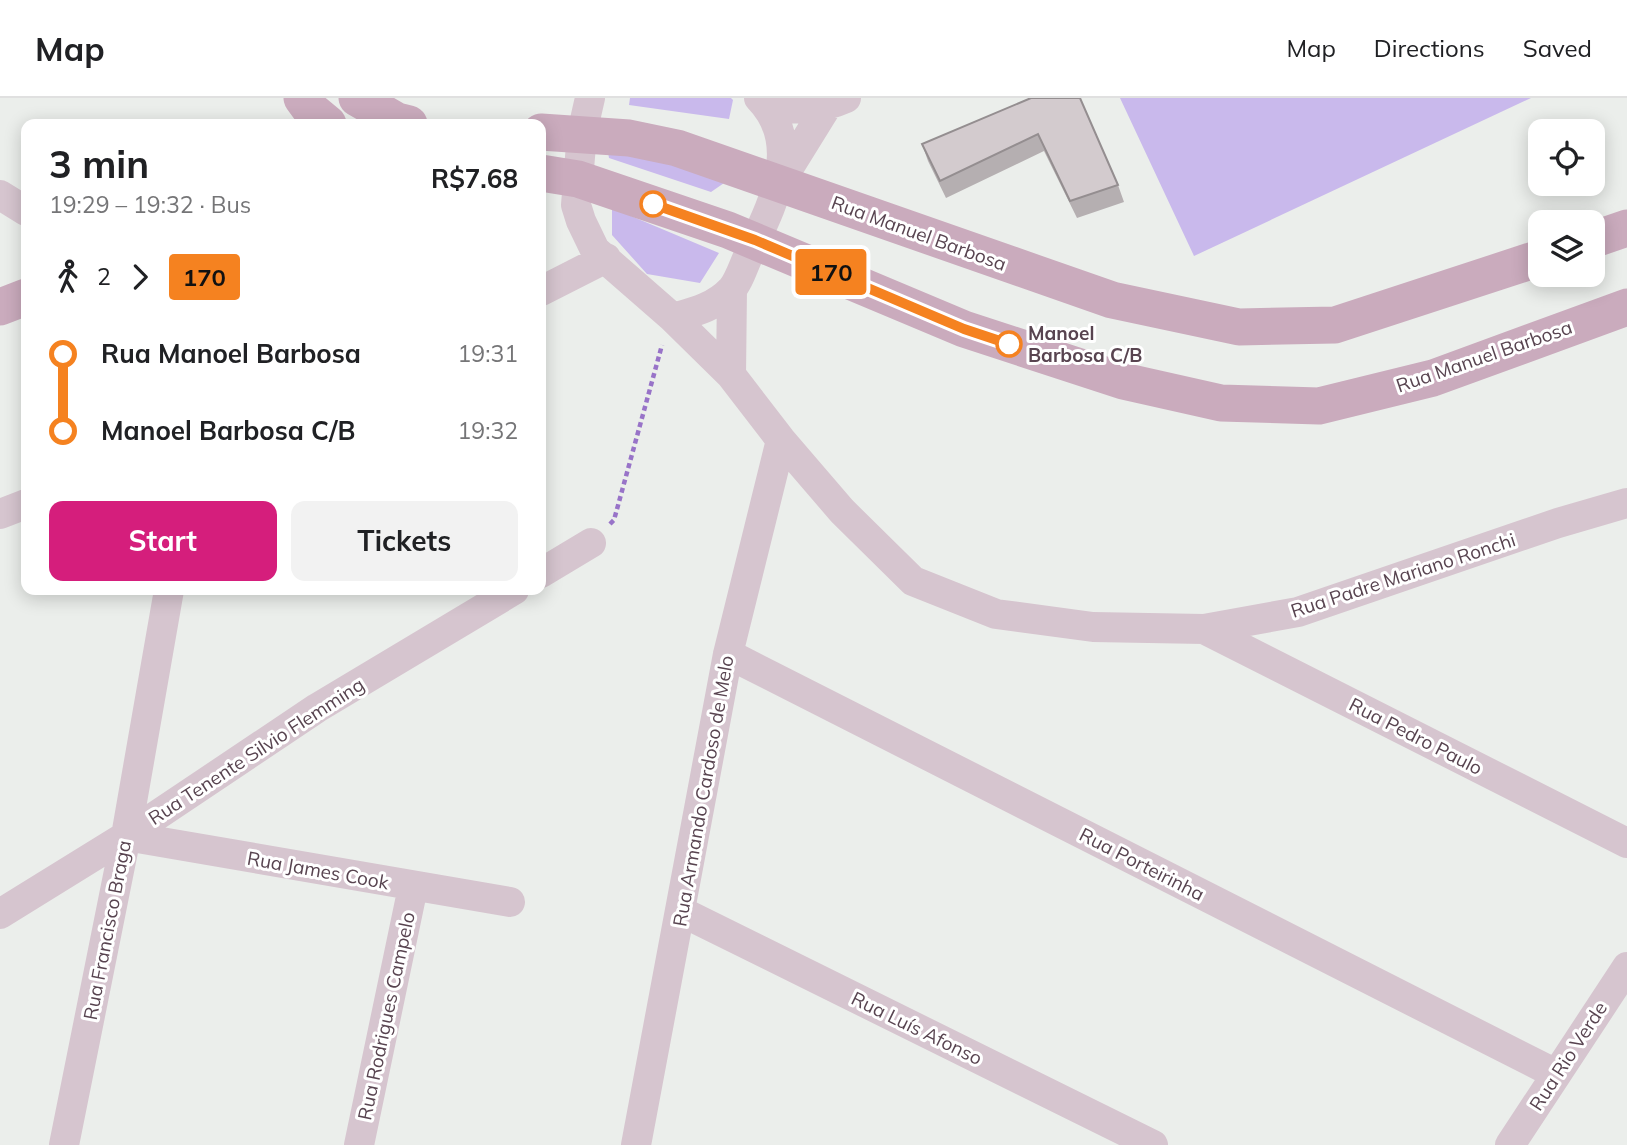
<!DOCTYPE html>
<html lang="en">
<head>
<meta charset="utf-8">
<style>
	:root { --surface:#fff; --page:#f2f2f2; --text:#202124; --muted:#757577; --line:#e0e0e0; --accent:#d51e7c }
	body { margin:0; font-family:Mulish,sans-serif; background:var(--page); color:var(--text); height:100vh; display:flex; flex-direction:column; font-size:26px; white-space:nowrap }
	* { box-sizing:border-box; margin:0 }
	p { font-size:23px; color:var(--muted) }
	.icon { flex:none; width:38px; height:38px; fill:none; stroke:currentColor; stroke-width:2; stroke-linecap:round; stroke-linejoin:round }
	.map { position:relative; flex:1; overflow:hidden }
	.side { position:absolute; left:21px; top:21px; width:525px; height:476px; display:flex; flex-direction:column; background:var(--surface); border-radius:14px; box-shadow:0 4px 18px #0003 }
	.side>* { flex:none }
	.badge { padding:0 14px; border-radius:5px; font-size:24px; line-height:46px }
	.buttons { position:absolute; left:1528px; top:21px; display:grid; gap:14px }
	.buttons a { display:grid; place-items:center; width:77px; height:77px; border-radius:14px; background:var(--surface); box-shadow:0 4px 18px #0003; font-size:35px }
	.map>.badge { position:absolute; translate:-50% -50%; box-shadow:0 0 0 4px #fff }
	.legs { display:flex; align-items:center; gap:10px; height:77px; padding:0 28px; font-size:23px }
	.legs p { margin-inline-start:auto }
	.summary { display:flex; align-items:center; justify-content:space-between; height:119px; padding:0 28px }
	h1 { font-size:38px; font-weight:700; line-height:52px }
	.primary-button { display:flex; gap:14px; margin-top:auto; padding:14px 28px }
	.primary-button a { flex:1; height:80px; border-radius:14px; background:var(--accent); color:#fff; font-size:28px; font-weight:700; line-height:80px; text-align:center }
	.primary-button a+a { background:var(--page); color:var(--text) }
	ul { padding:0 28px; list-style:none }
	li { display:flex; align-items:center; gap:24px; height:77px; font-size:26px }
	li i { display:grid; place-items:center; width:10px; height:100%; margin:0 9px; background:currentColor }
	li i::after { content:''; width:18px; height:18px; margin:-9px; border:5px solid; border-radius:50%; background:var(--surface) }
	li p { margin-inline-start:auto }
	li:first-child i { background:linear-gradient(#0000 50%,currentColor 0) }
	li:last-child i { background:linear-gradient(currentColor 50%,#0000 0) }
	header { display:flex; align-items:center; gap:42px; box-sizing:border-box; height:98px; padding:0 35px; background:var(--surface); border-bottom:2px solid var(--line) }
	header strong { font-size:33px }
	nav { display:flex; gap:38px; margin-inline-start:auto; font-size:24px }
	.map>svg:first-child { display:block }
	.green { fill:#c9b9ec }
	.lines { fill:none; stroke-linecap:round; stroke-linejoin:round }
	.path { stroke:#9873c8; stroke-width:4.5; stroke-dasharray:5 3.5; stroke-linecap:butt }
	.minor { stroke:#d6c5cf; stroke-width:30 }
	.major { stroke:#caabbd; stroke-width:37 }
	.wall { fill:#b5afb1 }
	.building { fill:#d3cbce; stroke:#948e90; stroke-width:2 }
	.line-1-casing { stroke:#fff; stroke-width:16 }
	.line-1 { stroke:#f58220; stroke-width:10 }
	.stop-1-dot { fill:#fff; stroke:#f58220; stroke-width:3.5 }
	.labels { text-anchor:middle; stroke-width:6; stroke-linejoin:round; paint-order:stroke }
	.street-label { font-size:19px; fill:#584450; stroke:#fff }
	.stop-label { font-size:19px; font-weight:bold; fill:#584450; stroke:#fff; text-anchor:start }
</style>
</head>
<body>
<header>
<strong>Map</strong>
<nav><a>Map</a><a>Directions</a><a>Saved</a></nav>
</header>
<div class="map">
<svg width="1627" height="1047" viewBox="0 0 1627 1047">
	<rect width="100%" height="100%" fill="#ebeeeb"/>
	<path class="green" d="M630 0H731L733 2 729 21 629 7Z
		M1120 0H1531L1194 158Z
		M607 48 727 83 711 94 609 60Z
		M612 110 719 155 700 185 647 176 612 137Z"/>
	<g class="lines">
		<path class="path" d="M610 426 614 422 662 247"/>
		<path class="minor" d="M590 0 582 35 576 107 581 123 595 152 673 220 731 277 781 342 842 413 913 483 996 516 1093 529 1204 531 1298 514 1558 425 1627 405
			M767 9C796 12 819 12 846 0
			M783 79 827 8
			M0 97 26 113
			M541 193 606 160
			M673 220C694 214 715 209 731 192 739 184 744 166 750 154 773 105 804 46 759 0
			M731 277 732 191
			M0 416 26 406
			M541 475 591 445
			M1204 531 1627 745
			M728 556 1556 976
			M126 738 510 804
			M682 814 1153 1047
			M0 816 126 738 317 610 514 492
			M64 1047 126 738 169 492
			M359 1047 413 789
			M636 1047 728 556 781 342
			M1510 1047 1627 869"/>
		<path class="major" d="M302 0 310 11 328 26
			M357 0 397 23 409 26
			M541 34 629 40 677 50 1112 202 1239 229 1335 227 1540 160
			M541 75 578 81 728 132 964 231 1123 283 1221 305 1319 308 1433 280 1627 209
			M1592 142 1627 130
			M0 209 26 199"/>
	</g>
	<path class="wall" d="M1031 0 1118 87 1124 104 1077 120 1044 53 946 100 928 63 922 46Z"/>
	<path class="building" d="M1031 0H1080L1118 87 1070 103 1038 36 940 83 922 46Z"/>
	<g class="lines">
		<g class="line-1-casing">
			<path id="line-1" d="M653 106 755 142 964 231 1009 246"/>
		</g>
		<use href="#line-1" class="line-1"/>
	</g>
	<g class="stop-1-dot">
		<circle cx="653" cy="106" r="12"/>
		<circle cx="1009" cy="246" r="12"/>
	</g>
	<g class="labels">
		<g class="street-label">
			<text transform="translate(919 135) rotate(20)" y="7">Rua Manuel Barbosa</text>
			<text transform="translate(1484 258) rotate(-19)" y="7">Rua Manuel Barbosa</text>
			<text transform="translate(1403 477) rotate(-18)" y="7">Rua Padre Mariano Ronchi</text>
			<text transform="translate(1416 638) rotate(27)" y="7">Rua Pedro Paulo</text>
			<text transform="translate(256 653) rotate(-33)" y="7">Rua Tenente Silvio Flemming</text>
			<text transform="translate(703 693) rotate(-80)" y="7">Rua Armando Cardoso de Melo</text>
			<text transform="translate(1142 766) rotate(27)" y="7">Rua Porteirinha</text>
			<text transform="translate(318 772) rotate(10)" y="7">Rua James Cook</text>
			<text transform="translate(107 832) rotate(-79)" y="7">Rua Francisco Braga</text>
			<text transform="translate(386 918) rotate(-78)" y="7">Rua Rodrigues Campelo</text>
			<text transform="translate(917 930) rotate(26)" y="7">Rua Luís Afonso</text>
			<text transform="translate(1568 958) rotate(-57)" y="7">Rua Rio Verde</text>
		</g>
		<g class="stop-label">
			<text x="1028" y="242">Manoel<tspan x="1028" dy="22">Barbosa C/B</tspan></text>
		</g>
	</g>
</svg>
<div class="buttons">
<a><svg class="icon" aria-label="locate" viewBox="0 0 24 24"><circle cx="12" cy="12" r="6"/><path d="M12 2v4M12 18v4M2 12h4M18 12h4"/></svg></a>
<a><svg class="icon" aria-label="layers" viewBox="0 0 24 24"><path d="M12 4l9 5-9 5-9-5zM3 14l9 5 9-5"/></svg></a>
</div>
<b class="badge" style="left:831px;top:174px;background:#f58220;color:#111">170</b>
<section class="side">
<div class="summary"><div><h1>3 min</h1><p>19:29 – 19:32 · Bus</p></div><b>R$7.68</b></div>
<div class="legs"><svg class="icon" aria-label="walk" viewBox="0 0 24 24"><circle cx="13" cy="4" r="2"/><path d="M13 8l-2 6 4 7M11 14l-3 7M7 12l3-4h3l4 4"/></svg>2<svg class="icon" aria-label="forward" viewBox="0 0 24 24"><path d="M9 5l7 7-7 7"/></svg><b class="badge" style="background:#f58220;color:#111">170</b></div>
<ul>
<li><i style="color:#f58220"></i><b>Rua Manoel Barbosa</b><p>19:31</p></li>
<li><i style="color:#f58220"></i><b>Manoel Barbosa C/B</b><p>19:32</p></li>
</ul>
<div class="primary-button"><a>Start</a><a>Tickets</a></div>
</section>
</div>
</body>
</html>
